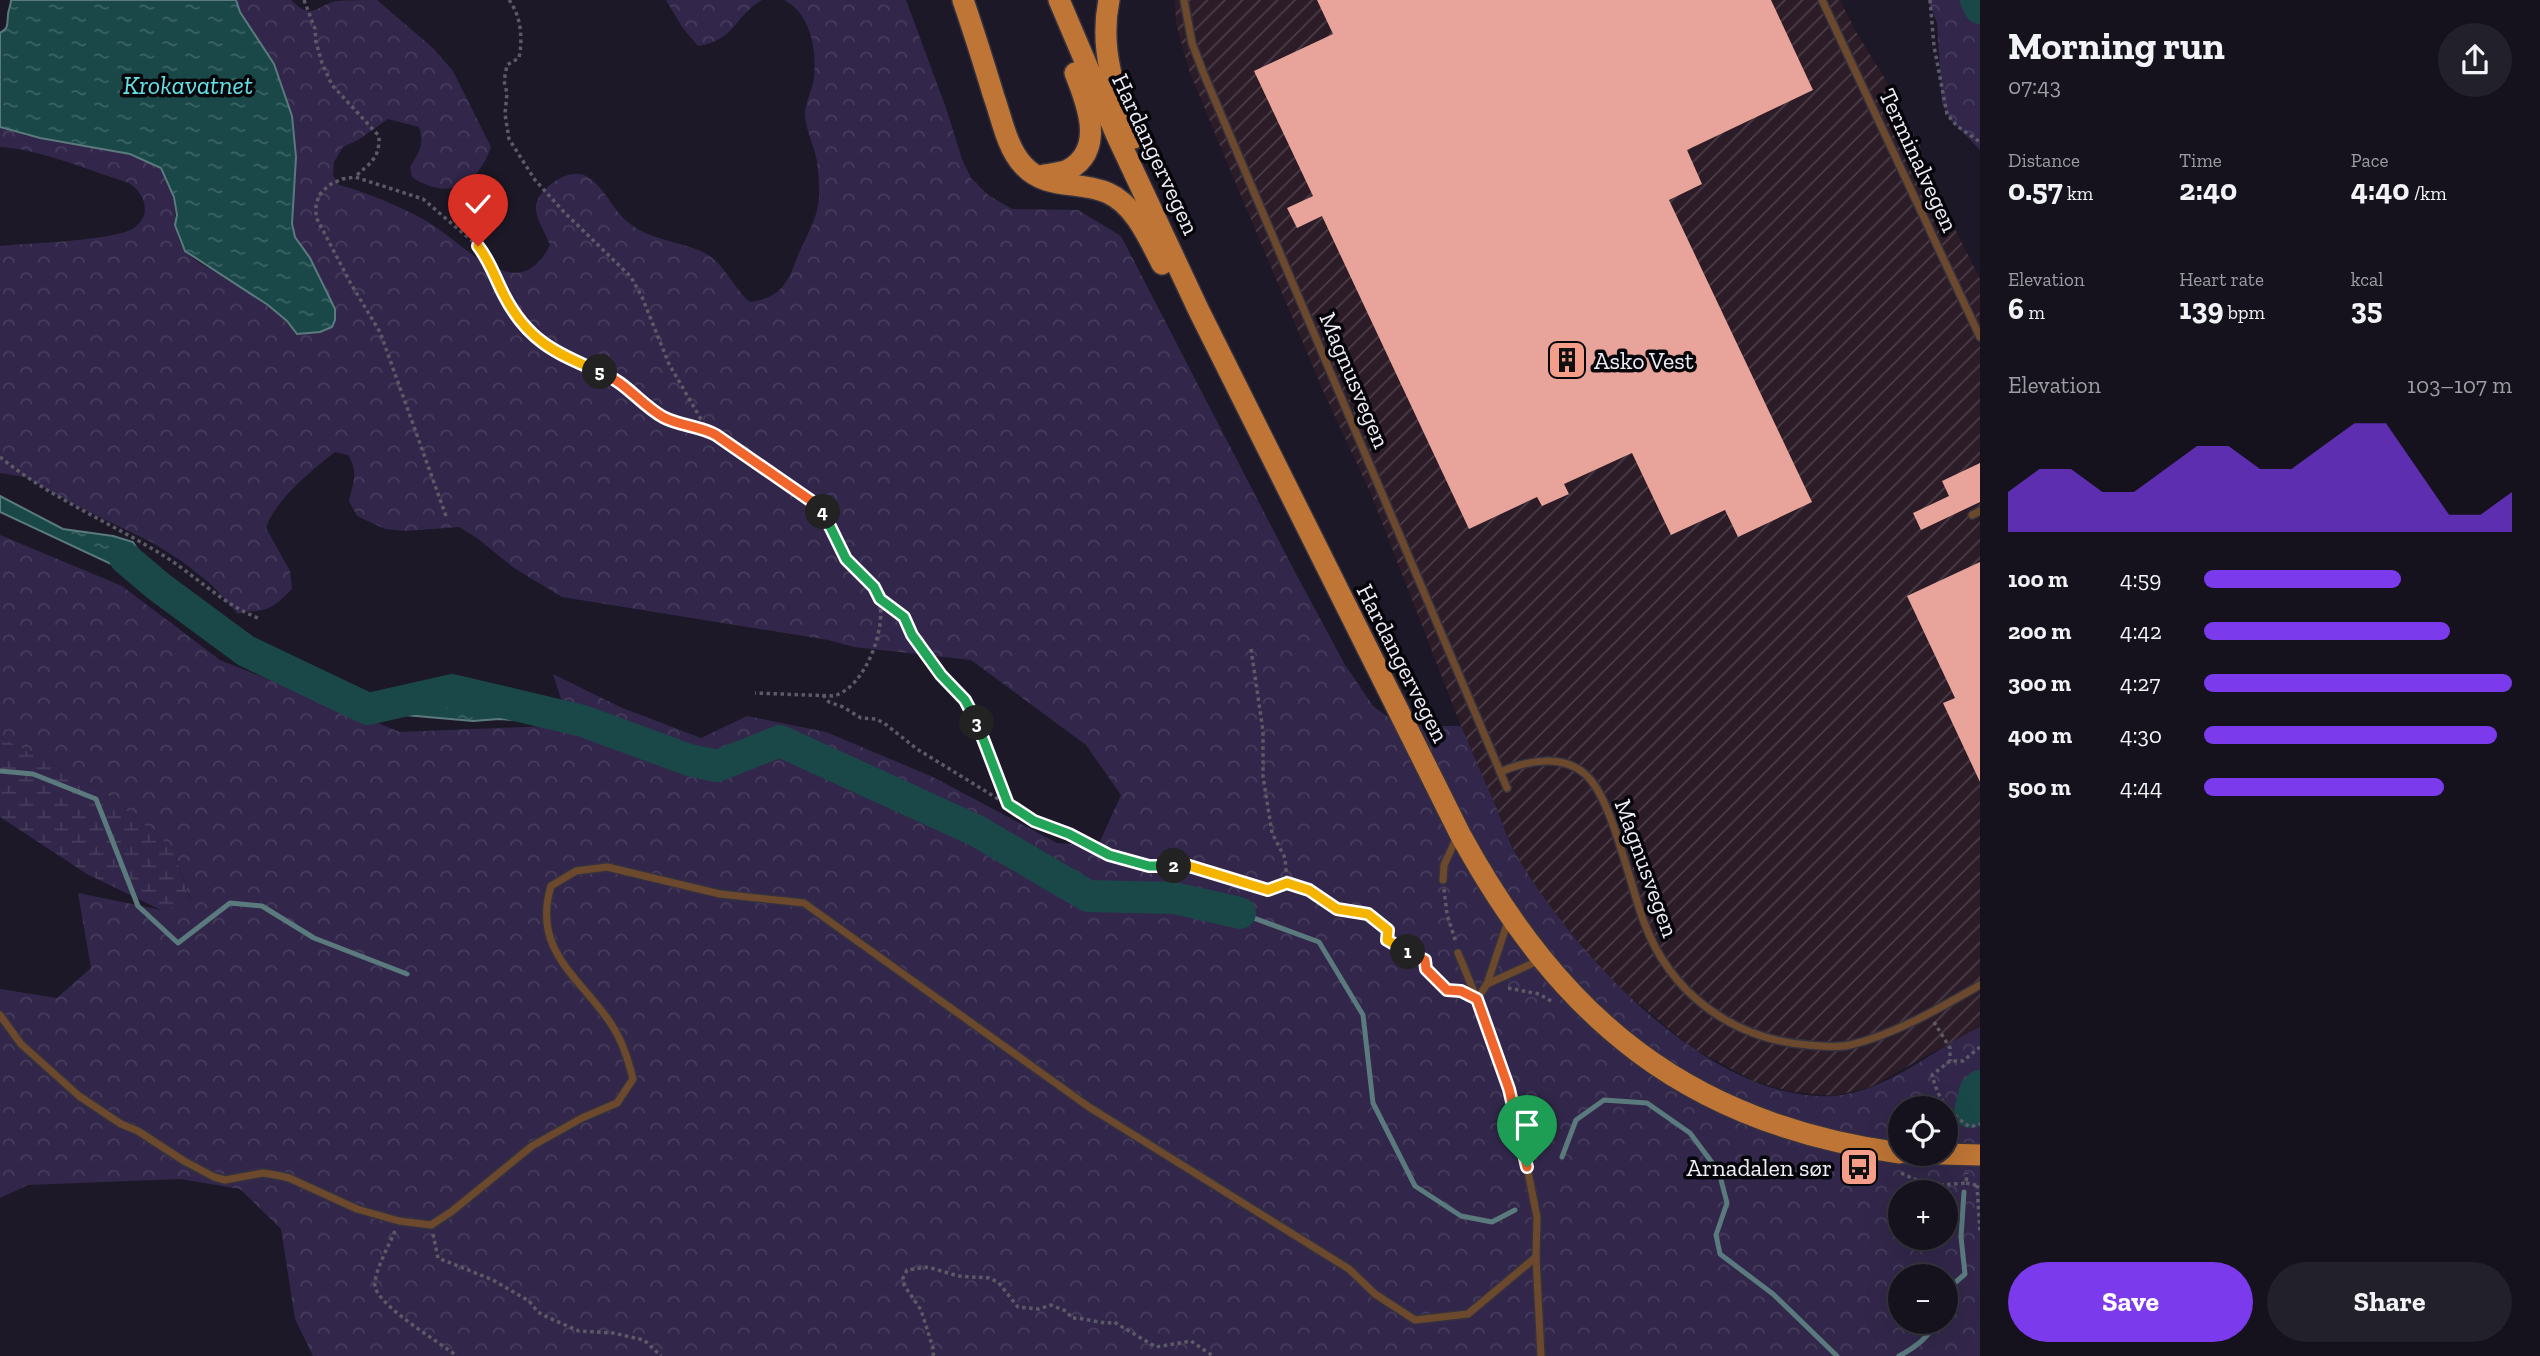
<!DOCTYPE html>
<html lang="en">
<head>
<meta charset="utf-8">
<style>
  body { margin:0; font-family:"Zilla Slab",serif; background:#22202a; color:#f1f3f6; height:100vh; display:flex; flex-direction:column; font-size:26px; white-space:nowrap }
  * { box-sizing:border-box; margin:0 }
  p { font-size:23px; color:#9d9ea4 }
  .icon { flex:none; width:38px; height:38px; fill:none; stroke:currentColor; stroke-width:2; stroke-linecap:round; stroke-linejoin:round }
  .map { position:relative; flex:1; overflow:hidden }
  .sheet { display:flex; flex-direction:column; background:#15121d; width:560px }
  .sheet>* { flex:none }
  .fabs { position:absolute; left:1888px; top:1096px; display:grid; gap:14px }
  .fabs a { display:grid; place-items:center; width:70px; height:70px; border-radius:50%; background:#15121d; box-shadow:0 7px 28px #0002,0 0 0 2px #34323b; font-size:35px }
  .pin { position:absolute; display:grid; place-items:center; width:60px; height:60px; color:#fff; margin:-72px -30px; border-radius:50% 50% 50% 0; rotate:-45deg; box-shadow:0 0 7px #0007 }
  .pin .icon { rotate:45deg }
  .km { position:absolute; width:35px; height:35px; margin:-18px; border-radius:50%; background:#222; color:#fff; font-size:19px; line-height:35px; text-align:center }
  .round { display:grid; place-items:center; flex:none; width:74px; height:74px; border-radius:37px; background:#22202a }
  .summary { display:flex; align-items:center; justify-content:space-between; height:119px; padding:0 28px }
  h1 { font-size:38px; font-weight:800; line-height:52px }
  .stats { display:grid; grid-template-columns:repeat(3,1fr); gap:10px; height:119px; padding:7px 28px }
  .stats div { display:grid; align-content:center }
  .stats b { font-size:30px; font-weight:800 }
  .stats small { font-size:19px; font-weight:400 }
  .stats p { font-size:19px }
  .chart { height:196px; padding:14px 28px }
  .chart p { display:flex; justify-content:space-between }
  .chart svg { width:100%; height:126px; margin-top:7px; fill:#7c3aed; opacity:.7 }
  .primary-button { display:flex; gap:14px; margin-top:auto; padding:14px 28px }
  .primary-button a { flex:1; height:80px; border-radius:42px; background:#7c3aed; color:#fff; font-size:28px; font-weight:800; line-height:80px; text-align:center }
  .primary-button a+a { background:#22202a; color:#f1f3f6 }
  ul { padding:0 28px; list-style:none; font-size:23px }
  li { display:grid; grid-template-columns:112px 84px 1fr; align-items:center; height:52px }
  li i { height:18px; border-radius:9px; background:#7c3aed }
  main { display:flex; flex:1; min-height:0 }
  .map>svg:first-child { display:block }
  .industrial { fill:url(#industrial-furrows) }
  .forest { fill:url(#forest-crowns); fill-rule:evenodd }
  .wetland { fill:url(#wetland-marsh) }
  .water { fill:url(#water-ripples); stroke:#5a7a7d; stroke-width:2 }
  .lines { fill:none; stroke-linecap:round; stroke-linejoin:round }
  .stream { stroke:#5a7a7d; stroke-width:5 }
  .river { stroke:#1a4849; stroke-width:32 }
  .building { fill:#e8a49a }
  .service-casing { stroke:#353240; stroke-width:10 }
  .primary-casing { stroke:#353240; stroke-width:24 }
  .path { stroke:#5d5a67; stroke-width:3.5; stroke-dasharray:3.5 3.5; stroke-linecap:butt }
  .service { stroke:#6c492d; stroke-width:7 }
  .primary { stroke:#be7535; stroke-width:21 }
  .split-1-casing { stroke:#fff; stroke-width:14 }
  .split-2-casing { stroke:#fff; stroke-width:14 }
  .split-3-casing { stroke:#fff; stroke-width:14 }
  .split-4-casing { stroke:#fff; stroke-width:14 }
  .split-5-casing { stroke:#fff; stroke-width:14 }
  .split-6-casing { stroke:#fff; stroke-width:14 }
  .split-1 { stroke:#f0652b; stroke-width:9 }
  .split-2 { stroke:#f5b400; stroke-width:9 }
  .split-3 { stroke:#22a559; stroke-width:9 }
  .split-4 { stroke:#22a559; stroke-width:9 }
  .split-5 { stroke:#f0652b; stroke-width:9 }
  .split-6 { stroke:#f5b400; stroke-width:9 }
  .labels { text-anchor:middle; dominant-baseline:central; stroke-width:7; stroke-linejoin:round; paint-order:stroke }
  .street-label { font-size:24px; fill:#efedf7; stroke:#06050a }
  .poi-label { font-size:24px; fill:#efedf7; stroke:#06050a; text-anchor:start }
  .water-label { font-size:26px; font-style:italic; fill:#62e2e4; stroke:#06050a }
</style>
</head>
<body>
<main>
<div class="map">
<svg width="1980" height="1356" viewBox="0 0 1980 1356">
  <defs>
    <pattern id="industrial-furrows" width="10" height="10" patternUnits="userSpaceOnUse" patternTransform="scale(1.75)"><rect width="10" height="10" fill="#2c1c27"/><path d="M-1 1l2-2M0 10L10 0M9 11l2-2" fill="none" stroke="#4b3d47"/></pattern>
    <pattern id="forest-crowns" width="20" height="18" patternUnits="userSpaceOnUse" patternTransform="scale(1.75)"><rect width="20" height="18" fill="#32274a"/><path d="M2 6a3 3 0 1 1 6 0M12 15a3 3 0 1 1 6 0" fill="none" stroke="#463c5c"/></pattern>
    <pattern id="wetland-marsh" width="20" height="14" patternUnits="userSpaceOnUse" patternTransform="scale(1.75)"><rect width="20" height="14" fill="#32274a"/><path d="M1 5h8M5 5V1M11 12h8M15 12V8" fill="none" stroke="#463c5c"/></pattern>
    <pattern id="water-ripples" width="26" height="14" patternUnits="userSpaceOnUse" patternTransform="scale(1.75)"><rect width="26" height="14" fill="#1a4849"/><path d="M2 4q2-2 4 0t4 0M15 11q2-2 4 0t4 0" fill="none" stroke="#3c6364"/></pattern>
  </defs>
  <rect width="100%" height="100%" fill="#1c1827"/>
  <path class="industrial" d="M 1175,0 L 1840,0 L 1856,32 L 1884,77 L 1920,146 L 1930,179 L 1980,279 L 1980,1027 L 1868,1088 L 1833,1096 L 1788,1091 L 1754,1081 L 1692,1048 L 1614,983 L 1547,905 L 1516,855 L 1461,726 L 1371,494 L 1325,395 L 1221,148 L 1189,70 L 1176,23 Z"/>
  <g class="forest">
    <path d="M 236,0 L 291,0 C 312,21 314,7 336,1 C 348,0 365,0 377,0 L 433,48 L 453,71 L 491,147 C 477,186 448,201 412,177 L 410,167 C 419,152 425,144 419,127 L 388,119 L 358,140 L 343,147 L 334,162 L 333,175 L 339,185 C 367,192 398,206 423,219 C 461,239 517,312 550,245 C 546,234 537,221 536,210 C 533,193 567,166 586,176 C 605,187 612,210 629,223 C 650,240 679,241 703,252 C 725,263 733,288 750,302 C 763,300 774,297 783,286 C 791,276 794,265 799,253 C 809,231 821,212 819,188 C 819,179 818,170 817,161 C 814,145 806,131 805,115 C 805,102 812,91 814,79 C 817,51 811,13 784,0 L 906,0 L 946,108 L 962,159 L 971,178 L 988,195 L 1012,209 L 1078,210 L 1121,236 L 1296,574 L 1344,663 L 1373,706 L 1395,722 L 1423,726 L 1461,726 C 1473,754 1485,782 1497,809 C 1503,825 1509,843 1518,858 C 1575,954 1709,1102 1832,1096 C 1886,1093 1933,1049 1980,1027 L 1980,1356 L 313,1356 L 295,1319 L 281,1229 L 240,1189 L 180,1179 L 28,1185 L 0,1198 L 0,989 L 57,998 L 91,968 L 78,893 L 161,910 L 191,901 L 173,849 L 103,791 L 0,737 L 0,535 L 122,586 L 220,660 L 400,732 L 574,725 L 582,722 L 563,705 L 553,674 L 620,707 L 701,738 L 747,716 L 826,732 L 933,777 L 1057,843 L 1098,846 L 1121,795 L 1086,745 L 971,660 L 854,647 L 828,640 L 562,597 L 514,568 L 477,538 L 459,527 L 405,531 L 385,529 L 357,516 L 349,501 C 353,483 359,472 348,455 L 335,452 C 314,468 273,502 266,528 L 290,571 L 292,589 C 281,600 272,610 256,611 C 248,612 245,611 238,614 L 212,585 L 183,562 L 153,543 L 75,505 L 25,477 L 0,473 L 0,246 C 29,243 113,241 134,228 C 140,224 145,216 145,210 C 145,198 138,189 129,183 C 94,172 36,148 0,147 L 0,127 C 32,140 70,144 104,150 C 118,152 133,153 146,160 C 190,181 164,225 186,252 C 194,261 207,267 217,273 C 245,291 276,307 297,334 L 335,309 L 310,258 L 295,237 L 292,224 C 296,166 300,120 274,65 C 263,43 243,23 236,0 ZM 1900,1108 L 1946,1108 L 1946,1153 L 1900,1153 ZM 1900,1192 L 1946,1192 L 1946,1237 L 1900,1237 ZM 1900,1276 L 1946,1276 L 1946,1321 L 1900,1321 Z"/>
    <path d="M 666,0 L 762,0 C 734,16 736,40 698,46 L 682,27 Z"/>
    <path d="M 1928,0 L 1980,0 L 1980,150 L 1950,119 L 1942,103 L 1937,23 Z"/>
  </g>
  <path class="wetland" d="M 0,737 L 103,791 L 173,849 L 191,902 L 161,910 L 87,874 L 0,817 Z"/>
  <g class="water">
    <path d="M 11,0 L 236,0 L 240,12 L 274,64 L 292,116 L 296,157 L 292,224 L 295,237 L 310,258 L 335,309 L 335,320 L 332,327 L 320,332 L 297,334 L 287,321 L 268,305 L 185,251 L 175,225 L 177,215 L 174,197 L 161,168 L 130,154 L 40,138 L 0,127 L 0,33 C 9,28 7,24 8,15 C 8,10 11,6 11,0 Z"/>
    <path d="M 0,496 L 63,529 L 113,536 L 133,542 L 158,586 L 0,512 Z"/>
    <path d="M 484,692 L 539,697 L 583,721 L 575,724 L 499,719 L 473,721 L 382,713 L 368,709 L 396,698 L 420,695 Z"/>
  </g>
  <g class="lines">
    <g class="stream">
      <path d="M 0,771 L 33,774 L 96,799 L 138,906 L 178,943 L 230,903 L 262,906 L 314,938 L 407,974"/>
      <path d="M 1240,913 L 1319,942 L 1363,1015 L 1373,1103 L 1415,1186 L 1461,1216 L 1492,1222 L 1515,1210"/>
      <path d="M 1562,1157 L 1576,1120 L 1604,1100 L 1647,1103 L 1690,1133 L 1719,1172 L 1727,1203 L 1716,1235 L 1720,1254 L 1773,1294 L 1837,1356"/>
      <path d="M 1946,1296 L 1949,1288 L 1965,1274 L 1961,1237 L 1964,1192"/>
      <path d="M 1899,1356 C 1913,1349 1931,1336 1936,1321"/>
    </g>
    <g class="river">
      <path d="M 1976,0 L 1980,8"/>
      <path d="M 125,558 L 158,586 L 246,651 L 368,709 L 452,690 L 583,721 L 689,760 L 717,766 L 780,741 L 977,831 L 1088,896 L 1174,898 L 1240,913"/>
      <path d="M 1970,1112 L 1975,1091 L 1980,1086"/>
    </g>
  </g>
  <g class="building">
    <path d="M 1317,0 L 1771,0 L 1813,90 L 1687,150 L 1702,184 L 1669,200 L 1812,502 L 1738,537 L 1725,510 L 1671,535 L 1632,453 L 1564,484 L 1569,494 L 1542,506 L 1537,497 L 1469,529 L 1322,216 L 1297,228 L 1287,208 L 1313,196 L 1254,71 L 1333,34 Z"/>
    <path d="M 1980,463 L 1980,502 L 1921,530 L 1913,513 L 1949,496 L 1942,481 Z"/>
    <path d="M 1980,562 L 1980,782 L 1943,703 L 1955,698 L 1907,596 Z"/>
  </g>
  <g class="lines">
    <defs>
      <g id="service">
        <path d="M 1184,0 L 1192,43 L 1203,72 L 1507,788"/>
        <path d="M 1822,0 L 1980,337"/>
        <path d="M 1972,515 L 1980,511"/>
        <path d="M 1500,772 C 1528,760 1566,753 1589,778 C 1613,804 1630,885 1644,922 C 1670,993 1732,1039 1808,1045 C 1821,1046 1836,1048 1850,1045 C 1896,1034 1940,1008 1980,985"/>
        <path d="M 1443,880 L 1444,865 L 1457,837"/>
        <path d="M 1458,953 L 1477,999 L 1487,984 L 1509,918"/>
        <path d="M 1487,984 L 1540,960"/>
        <path d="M 0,1015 L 21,1044 L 79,1096 L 121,1124 L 138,1131 L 184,1161 L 214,1177 L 225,1180 L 263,1173 L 276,1175 L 289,1178 L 357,1209 L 399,1221 L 431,1225 L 451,1212 L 532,1146 L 582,1118 L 617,1103 L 633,1079 C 627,1055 620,1034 604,1014 C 572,972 533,945 551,886 L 576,871 L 607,867 L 720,894 L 804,903 L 1089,1107 L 1349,1269 L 1375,1294 L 1415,1320 L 1468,1314 L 1536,1257 L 1537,1217 L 1527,1167 L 1509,1089 L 1477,999"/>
        <path d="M 1536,1257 L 1541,1356"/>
      </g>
      <g id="primary">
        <path d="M 963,0 C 974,32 984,64 994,97 C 1002,119 1007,148 1023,165 C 1046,191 1080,180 1108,193 C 1135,205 1149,239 1162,264"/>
        <path d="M 1059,0 L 1116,134 L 1199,311 L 1460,834 C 1561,1019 1687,1124 1900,1153"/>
        <path d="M 1109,0 C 1099,49 1114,93 1134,138"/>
        <path d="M 1041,176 C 1050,173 1060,174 1068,170 C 1106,150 1087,103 1075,73"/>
        <path d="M 1907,1153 L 1980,1155"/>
      </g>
    </defs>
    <use href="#service" class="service-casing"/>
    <use href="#primary" class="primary-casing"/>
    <g class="path">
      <path d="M 304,0 L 315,29 L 316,42 L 322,63 L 332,85 L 379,136 C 380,160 368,164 355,177"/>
      <path d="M 509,0 C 521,16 523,38 519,58 L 507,65 L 504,81 L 507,93 L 505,114 L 509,139 L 535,180 L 564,212 L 631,277 L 642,297 L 669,364 L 706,428"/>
      <path d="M 1930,0 L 1934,46 L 1947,114 L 1957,126 L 1980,142"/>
      <path d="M 0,457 C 49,497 107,521 161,554 C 194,574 222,604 258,618"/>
      <path d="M 446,516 L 380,332 L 351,284 L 316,217 L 316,206 L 319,195 L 329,185 L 342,179 L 355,177 L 423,199 L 478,246 L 488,259 L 510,306 L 529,333 L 574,361 L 614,377 L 666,419 L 701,428 L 716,435 L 810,500 C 833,519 830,539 846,560 C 856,572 872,580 878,596 C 889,625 865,689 833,696 L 755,693"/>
      <path d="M 880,599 L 904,617 L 912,635 L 941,675 L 965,700 L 983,733 L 1007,802"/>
      <path d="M 1251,649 L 1263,731 L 1263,776 L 1272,833 L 1285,858 L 1287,883"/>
      <path d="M 823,695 L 829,702 L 843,707 L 861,718 L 876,719 L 884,723 L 917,749 L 1034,821 L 1069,834 L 1109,855 L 1149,866 L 1186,865 L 1268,890 L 1287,883 L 1309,890 L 1337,909 L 1368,914 L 1388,930 L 1387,940 L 1425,960 L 1426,969 L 1447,990 L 1462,991"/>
      <path d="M 1444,889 L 1447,914 L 1456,943"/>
      <path d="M 1508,988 L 1539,994 L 1553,1002"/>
      <path d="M 1934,1022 L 1950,1048 L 1950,1061"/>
      <path d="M 1980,1047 L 1963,1061 L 1950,1061 L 1932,1075 C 1939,1101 1948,1112 1970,1127 L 1980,1124"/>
      <path d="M 1901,1173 L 1930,1186 L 1966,1183 L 1967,1173"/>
      <path d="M 1966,1183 L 1980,1186"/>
      <path d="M 1977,1185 L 1980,1233"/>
      <path d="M 395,1231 C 390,1243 373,1274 375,1287 C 380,1307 439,1342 457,1356"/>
      <path d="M 433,1234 L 438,1258 L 493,1280 L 529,1301 L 538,1312 L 547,1317 L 579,1331 L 613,1333 L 644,1340 L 661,1356"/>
      <path d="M 933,1356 L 934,1351 L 921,1310 L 904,1285 L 903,1278 L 907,1270 L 928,1267 L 958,1276 L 989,1278 L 998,1282 L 1018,1307 L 1039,1309 L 1051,1305 L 1066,1311 L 1072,1318 C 1086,1318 1104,1325 1114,1322 L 1156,1347 L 1191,1341 L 1213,1356"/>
    </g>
    <use href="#service" class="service"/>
    <use href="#primary" class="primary"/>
  </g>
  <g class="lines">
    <defs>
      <path id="split-1" d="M 1408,952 L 1425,960 L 1426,969 L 1447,990 L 1461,991 L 1477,999 L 1509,1089 L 1527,1167"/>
      <path id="split-2" d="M 1174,866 L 1186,865 L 1268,890 L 1287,883 L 1309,890 L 1337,909 L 1368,914 L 1388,930 L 1387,940 L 1408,952"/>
      <path id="split-3" d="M 977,723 L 1008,804 L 1034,821 L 1069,834 L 1109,855 L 1149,866 L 1174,866"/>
      <path id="split-4" d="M 823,512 L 846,559 L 874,587 L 880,599 L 904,617 L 912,635 L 941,675 L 965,700 L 977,723"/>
      <path id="split-5" d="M 600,372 C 626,382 640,404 663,417 C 680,426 700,426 716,435 L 810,500 L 823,512"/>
      <path id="split-6" d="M 478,246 C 490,261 495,278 504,295 C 527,340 555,353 600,372"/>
    </defs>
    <use href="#split-1" class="split-1-casing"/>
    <use href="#split-2" class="split-2-casing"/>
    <use href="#split-3" class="split-3-casing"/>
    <use href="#split-4" class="split-4-casing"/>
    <use href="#split-5" class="split-5-casing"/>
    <use href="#split-6" class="split-6-casing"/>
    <use href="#split-1" class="split-1"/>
    <use href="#split-2" class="split-2"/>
    <use href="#split-3" class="split-3"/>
    <use href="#split-4" class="split-4"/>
    <use href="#split-5" class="split-5"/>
    <use href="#split-6" class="split-6"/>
  </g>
  <defs>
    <symbol id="building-square" viewBox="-11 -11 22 22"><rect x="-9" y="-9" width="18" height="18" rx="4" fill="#f49e8a" stroke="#06050a"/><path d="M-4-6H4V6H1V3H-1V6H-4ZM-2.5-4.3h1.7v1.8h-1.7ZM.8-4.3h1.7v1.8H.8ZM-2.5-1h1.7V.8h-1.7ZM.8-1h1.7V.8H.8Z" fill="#111"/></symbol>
    <symbol id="bus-square" viewBox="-11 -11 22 22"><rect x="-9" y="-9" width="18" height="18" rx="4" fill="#f49e8a" stroke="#06050a"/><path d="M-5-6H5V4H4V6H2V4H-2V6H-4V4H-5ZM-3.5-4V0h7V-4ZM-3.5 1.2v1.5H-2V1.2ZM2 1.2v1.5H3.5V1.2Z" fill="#111"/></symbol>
  </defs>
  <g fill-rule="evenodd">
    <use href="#building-square" x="1545" y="338" width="44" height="44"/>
    <use href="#bus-square" x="1837" y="1145" width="44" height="44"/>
  </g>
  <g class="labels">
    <g class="street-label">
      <text transform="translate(1156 154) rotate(65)">Hardangervegen</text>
      <text transform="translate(1919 160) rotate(65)">Terminalvegen</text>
      <text transform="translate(1355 380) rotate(67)">Magnusvegen</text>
      <text transform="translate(1403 663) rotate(63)">Hardangervegen</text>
      <text transform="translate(1647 868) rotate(70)">Magnusvegen</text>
    </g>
    <g class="poi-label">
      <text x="1594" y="360">Asko Vest</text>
      <text x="1832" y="1167" text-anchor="end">Arnadalen sør</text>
    </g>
    <g class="water-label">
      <text x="188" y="85">Krokavatnet</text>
    </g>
  </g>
</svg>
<div class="fabs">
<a><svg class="icon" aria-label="locate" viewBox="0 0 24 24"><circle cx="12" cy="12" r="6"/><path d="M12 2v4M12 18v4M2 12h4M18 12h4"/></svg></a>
<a>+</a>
<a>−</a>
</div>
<div class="pin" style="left:1527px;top:1167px;background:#1e9e55"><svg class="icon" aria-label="arrive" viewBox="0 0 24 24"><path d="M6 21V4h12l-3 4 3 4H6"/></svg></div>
<div class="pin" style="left:478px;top:246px;background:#d93025"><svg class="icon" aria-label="check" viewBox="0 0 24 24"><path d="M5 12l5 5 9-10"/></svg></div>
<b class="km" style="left:1408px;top:952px">1</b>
<b class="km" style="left:1174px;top:866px">2</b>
<b class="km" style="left:977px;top:723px">3</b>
<b class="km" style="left:823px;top:512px">4</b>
<b class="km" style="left:600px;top:372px">5</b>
</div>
<section class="sheet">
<div class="summary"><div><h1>Morning run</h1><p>07:43</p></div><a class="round"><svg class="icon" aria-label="share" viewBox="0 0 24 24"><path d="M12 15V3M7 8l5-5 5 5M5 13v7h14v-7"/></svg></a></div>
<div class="stats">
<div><p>Distance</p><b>0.57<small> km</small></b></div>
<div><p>Time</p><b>2:40</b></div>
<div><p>Pace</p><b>4:40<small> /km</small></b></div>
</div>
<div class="stats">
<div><p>Elevation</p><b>6<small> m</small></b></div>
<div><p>Heart rate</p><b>139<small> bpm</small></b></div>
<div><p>kcal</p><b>35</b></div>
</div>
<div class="chart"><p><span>Elevation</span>103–107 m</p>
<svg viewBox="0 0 160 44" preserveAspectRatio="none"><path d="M0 44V30L10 22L20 22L30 30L40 30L50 22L60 14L70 14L80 22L90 22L100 14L110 6L120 6L130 22L140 38L150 38L160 30V44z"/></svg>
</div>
<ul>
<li><b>100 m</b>4:59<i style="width:64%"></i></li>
<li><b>200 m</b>4:42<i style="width:80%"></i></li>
<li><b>300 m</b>4:27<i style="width:100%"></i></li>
<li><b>400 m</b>4:30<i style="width:95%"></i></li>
<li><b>500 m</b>4:44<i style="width:78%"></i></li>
</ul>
<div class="primary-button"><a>Save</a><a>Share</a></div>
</section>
</main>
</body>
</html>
